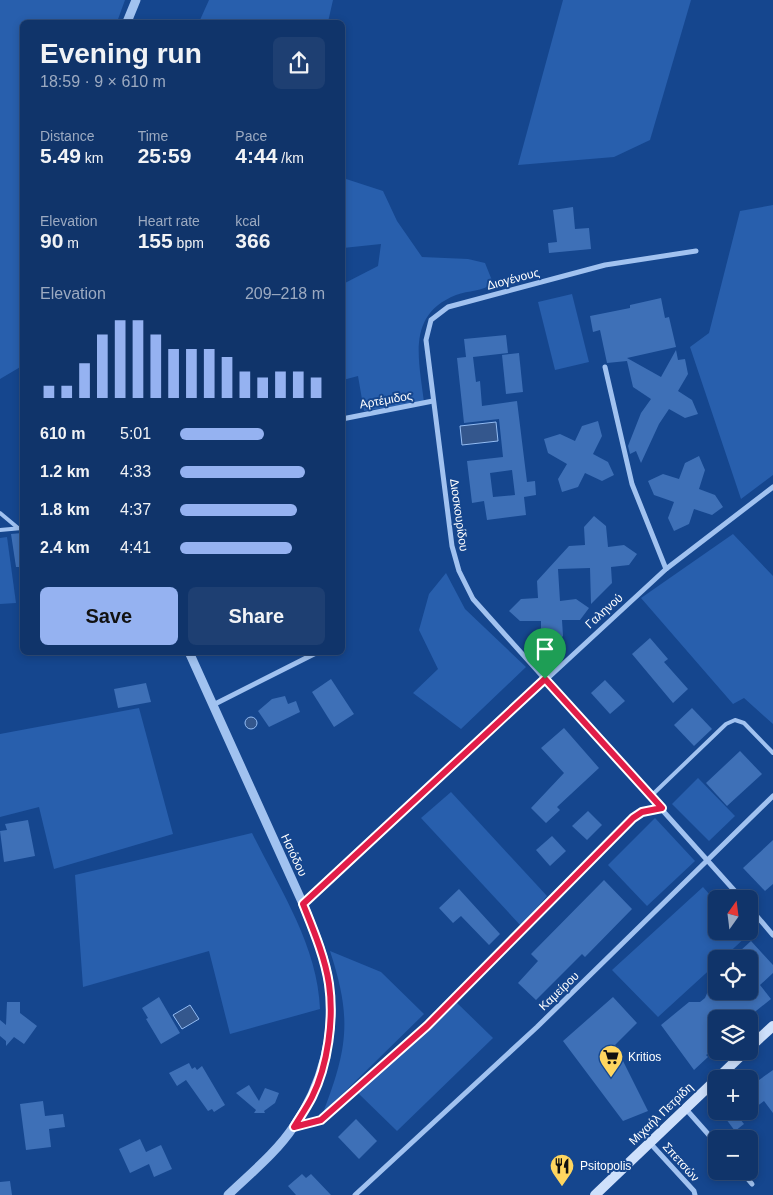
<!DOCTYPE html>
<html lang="en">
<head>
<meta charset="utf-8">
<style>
  body { margin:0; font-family:Arial,sans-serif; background:#1e3f72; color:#f1f3f6; height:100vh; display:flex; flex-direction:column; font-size:19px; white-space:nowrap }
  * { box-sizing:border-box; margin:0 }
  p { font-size:16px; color:#9caac1 }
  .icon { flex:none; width:28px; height:28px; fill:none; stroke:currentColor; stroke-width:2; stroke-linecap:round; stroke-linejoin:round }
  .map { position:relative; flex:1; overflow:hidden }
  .details { position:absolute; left:20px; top:20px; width:325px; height:635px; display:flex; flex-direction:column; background:#10346a; border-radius:8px; box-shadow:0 2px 8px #0003,0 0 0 1px #304f7e }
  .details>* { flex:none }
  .needle { width:32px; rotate:14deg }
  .fabs { position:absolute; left:708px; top:890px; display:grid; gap:10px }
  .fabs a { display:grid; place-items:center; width:50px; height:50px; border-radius:8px; background:#10346a; box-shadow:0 2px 8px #0003,0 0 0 1px #304f7e; font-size:25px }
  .pin { position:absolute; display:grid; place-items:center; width:42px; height:42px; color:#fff; margin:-51px -21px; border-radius:50% 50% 50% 0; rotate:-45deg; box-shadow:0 0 5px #0007 }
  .pin .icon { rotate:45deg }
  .round { display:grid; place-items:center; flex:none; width:52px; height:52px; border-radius:8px; background:#1e3f72 }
  .overview { display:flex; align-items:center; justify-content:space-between; height:85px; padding:0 20px }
  h1 { font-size:28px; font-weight:800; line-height:38px }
  .figures { display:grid; grid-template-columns:repeat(3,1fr); gap:8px; height:85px; padding:5px 20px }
  .figures div { display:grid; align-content:center }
  .figures b { font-size:21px; font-weight:800 }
  .figures small { font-size:14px; font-weight:400 }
  .figures p { font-size:14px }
  .chart { height:140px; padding:10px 20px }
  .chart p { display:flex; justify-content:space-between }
  .chart svg { width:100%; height:90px; margin-top:5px; stroke:#95b2f1; stroke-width:6 }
  .cta { display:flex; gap:10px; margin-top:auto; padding:10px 20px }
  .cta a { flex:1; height:58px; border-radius:8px; background:#95b2f1; color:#111; font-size:20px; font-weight:800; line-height:58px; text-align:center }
  .cta a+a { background:#1e3f72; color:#f1f3f6 }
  ul { padding:0 20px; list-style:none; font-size:16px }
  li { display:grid; grid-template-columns:80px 60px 1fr; align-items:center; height:38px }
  li i { height:12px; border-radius:6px; background:#95b2f1 }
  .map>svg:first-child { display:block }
  .green { fill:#285fad }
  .water { fill:#34578d; stroke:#93bcf3 }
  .building { fill:#3e70b7; fill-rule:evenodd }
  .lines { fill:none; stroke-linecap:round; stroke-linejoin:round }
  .service { stroke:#a1c2f0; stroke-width:4 }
  .minor { stroke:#a1c2f0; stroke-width:5 }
  .tertiary { stroke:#a1c2f0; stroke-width:9 }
  .secondary { stroke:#cee0fb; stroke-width:10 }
  .route-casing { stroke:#fff; stroke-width:10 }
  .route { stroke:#e11d48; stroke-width:6 }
  .labels { text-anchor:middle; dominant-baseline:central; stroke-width:4; stroke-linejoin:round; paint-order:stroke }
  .street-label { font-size:12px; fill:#fff; stroke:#15468e }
  .poi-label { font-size:12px; fill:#fff; stroke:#15468e; text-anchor:start }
</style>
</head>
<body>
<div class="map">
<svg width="773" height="1195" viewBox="0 0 773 1195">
  <rect width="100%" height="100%" fill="#15468e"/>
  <g class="green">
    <path d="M 0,0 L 125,0 L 117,22 L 22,22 L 22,366 L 0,379 Z"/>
    <path d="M 209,0 L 333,0 L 328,22 L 185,22 L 200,20 Z"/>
    <path d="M 563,0 L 691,0 L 650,140 L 614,157 L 518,165 Z"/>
    <path d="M 343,178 L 383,191 L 397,221 L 422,257 L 468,259 L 485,263 L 493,283 C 482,292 469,290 456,295 C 406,315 419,359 424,402 L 364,411 L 358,376 L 343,380 L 343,284 L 378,266 L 381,244 L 343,248 Z"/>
    <path d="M 773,205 L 773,475 L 741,499 L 690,347 L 709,333 L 740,211 Z"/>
    <path d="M 572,294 L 589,362 L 555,370 L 538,302 Z"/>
    <path d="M 733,534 L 773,576 L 773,724 L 744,698 L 733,704 L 641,598 Z"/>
    <path d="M 7,537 L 16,603 L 0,604 L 0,538 Z"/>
    <path d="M 446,573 L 465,609 L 526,667 L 461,729 L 413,693 L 438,669 L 419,630 L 429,594 Z"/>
    <path d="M 139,708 L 173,834 L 54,869 L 39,807 L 0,817 L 0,734 Z"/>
    <path d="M 698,778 L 735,816 L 709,841 L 672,804 Z"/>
    <path d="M 451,792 L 547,896 L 521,926 L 421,818 Z"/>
    <path d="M 655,818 L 695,861 L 647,906 L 608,865 Z"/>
    <path d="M 252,833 C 279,888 318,946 320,1009 L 230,1034 L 209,951 L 83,987 L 75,875 Z"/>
    <path d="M 703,887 L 716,902 L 716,931 L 744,931 L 748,935 L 722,959 L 716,959 L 716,964 L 658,1017 L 612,970 Z"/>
    <path d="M 330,951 L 381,972 L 424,1014 L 323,1113 C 348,1048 352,1018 330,951 Z"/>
    <path d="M 455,1001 L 493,1038 L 397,1131 L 358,1093 Z"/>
  </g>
  <g class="water">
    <path d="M 496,422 L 498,441 L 462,445 L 460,426 Z"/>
    <circle cx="251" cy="723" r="6"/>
    <path d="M 190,1005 L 199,1019 L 182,1029 L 173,1015 Z"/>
  </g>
  <g class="building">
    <path d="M 573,207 L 575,229 L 589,228 L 591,249 L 549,253 L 548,243 L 557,242 L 553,210 Z"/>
    <path d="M 661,298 L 665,318 L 669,317 L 676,347 L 627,358 L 661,377 L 676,350 L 678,360 L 685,359 L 688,374 L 678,391 L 692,400 L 698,414 L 685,418 L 669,409 L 659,424 L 641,463 L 636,451 L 630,454 L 628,446 L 641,413 L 651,399 L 633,387 L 627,361 L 607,363 L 600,330 L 593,332 L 590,316 L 630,308 L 630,305 Z"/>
    <path d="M 506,335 L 508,353 L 473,357 L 476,382 L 480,381 L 482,406 L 517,401 L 527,482 L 535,481 L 536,495 L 524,497 L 526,515 L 487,520 L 484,501 L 472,503 L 467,461 L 503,457 L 499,419 L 464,423 L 457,358 L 466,357 L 464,339 ZM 512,470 L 515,495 L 493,497 L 490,473 Z"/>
    <path d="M 519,353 L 523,392 L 506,394 L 502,355 Z"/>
    <path d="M 598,421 L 602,436 L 593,454 L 608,462 L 614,475 L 602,481 L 585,473 L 578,487 L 562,492 L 558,479 L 567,464 L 548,453 L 544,439 L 560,434 L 575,441 L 582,426 Z"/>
    <path d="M 699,456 L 705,470 L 699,489 L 715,495 L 723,507 L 712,515 L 694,509 L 689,524 L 674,531 L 668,518 L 674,502 L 654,495 L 648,481 L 663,474 L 679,479 L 685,463 Z"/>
    <path d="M 594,516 L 606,526 L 608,547 L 624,545 L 637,554 L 629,565 L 611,567 L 612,583 L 591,604 L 590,568 L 558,569 L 560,601 L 576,599 L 589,608 L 580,620 L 562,620 L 563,636 L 551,648 L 541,639 L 541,621 L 520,621 L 509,611 L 521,599 L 538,598 L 537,581 L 569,546 L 585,545 L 584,527 Z"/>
    <path d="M 22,533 L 22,567 L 16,567 L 11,534 Z"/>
    <path d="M 650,638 L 668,659 L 664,662 L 688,689 L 673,703 L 632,654 Z"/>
    <path d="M 331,679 L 354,714 L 334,727 L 312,692 Z"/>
    <path d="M 605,680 L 625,701 L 610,714 L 591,693 Z"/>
    <path d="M 146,683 L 151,702 L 118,708 L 114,689 Z"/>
    <path d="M 285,696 L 288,704 L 296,701 L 300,712 L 269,727 L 258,711 L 272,699 Z"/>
    <path d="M 692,708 L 712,729 L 694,746 L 674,725 Z"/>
    <path d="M 564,728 L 599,768 L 557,807 L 560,810 L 546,823 L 531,808 L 564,773 L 541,748 Z"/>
    <path d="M 740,751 L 762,774 L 727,806 L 706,783 Z"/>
    <path d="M 588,811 L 602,825 L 587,840 L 572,826 Z"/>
    <path d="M 28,820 L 35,856 L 4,862 L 0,831 L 7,830 L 5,824 Z"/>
    <path d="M 552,836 L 566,851 L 550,866 L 536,850 Z"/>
    <path d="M 773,840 L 773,884 L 765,891 L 743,868 Z"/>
    <path d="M 604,880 L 632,909 L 585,957 L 582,954 L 536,1000 L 518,983 L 538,961 L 531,954 Z"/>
    <path d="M 459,889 L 500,934 L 489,945 L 461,916 L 453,923 L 439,908 Z"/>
    <path d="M 751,941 L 773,965 L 773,973 L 760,985 L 771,999 L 746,1019 L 716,1019 L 716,1048 L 706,1055 L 708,1057 L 694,1070 L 661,1025 L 689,1002 L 700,1002 L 705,998 L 708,991 L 749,991 L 749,959 L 740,951 Z"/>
    <path d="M 159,997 L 180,1033 L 161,1044 L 146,1019 L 148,1018 L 142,1008 Z"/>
    <path d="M 613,997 L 637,1023 L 615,1045 L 648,1111 L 623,1121 L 563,1041 Z"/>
    <path d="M 7,1002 L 20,1002 L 20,1013 L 37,1026 L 24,1044 L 14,1037 L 6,1046 L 6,1041 L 0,1036 L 0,1020 L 6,1025 Z"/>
    <path d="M 189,1063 L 192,1069 L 195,1067 L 197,1070 L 202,1066 L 225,1105 L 214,1112 L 212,1109 L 208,1111 L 186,1080 L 177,1086 L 169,1073 Z"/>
    <path d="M 773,1070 L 773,1113 L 764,1101 L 740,1119 L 744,1124 L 735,1131 L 720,1111 L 749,1111 L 749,1087 Z"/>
    <path d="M 249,1085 L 259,1101 L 265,1088 L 279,1093 L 275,1103 L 264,1111 L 265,1113 L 254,1113 L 256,1110 L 236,1093 Z"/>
    <path d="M 43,1101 L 45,1116 L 63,1114 L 65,1127 L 49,1129 L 51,1147 L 26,1150 L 20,1104 Z"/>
    <path d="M 356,1119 L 377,1141 L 359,1159 L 338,1137 Z"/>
    <path d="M 140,1139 L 146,1152 L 161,1145 L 172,1169 L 154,1177 L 149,1164 L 130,1173 L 119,1149 Z"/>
    <path d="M 302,1174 L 306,1178 L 311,1174 L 331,1195 L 296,1195 L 288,1186 Z"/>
    <path d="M 10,1181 L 12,1195 L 0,1195 L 0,1182 Z"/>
  </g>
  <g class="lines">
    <g class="service">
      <path d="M 0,513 L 18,528"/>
      <path d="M 0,530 L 22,528"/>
      <path d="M 651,796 L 726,724 L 735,720 L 744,723 L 773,753"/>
    </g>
    <g class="minor">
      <path d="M 696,251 L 605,265 L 448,307 L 431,320 L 426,340 L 452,546 L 459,571 L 473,599 L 742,899"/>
      <path d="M 605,367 L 632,484 L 666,569"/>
      <path d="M 342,419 L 433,401"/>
      <path d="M 213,705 L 318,652"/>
      <path d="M 303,904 L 666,569 L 773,487"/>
      <path d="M 749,907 L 773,935"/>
      <path d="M 685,1108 L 716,1143"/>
      <path d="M 294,1127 L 321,1119 L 427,1025 L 633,818 L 642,812 L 662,808"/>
      <path d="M 650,1143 L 694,1191 L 695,1195"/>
      <path d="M 741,1171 L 752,1184"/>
      <path d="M 355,1195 L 537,1027 L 773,796"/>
    </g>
    <g class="tertiary">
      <path d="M 127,22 L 136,0"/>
      <path d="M 189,652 L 303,904 C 313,929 325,956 329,984 C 336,1033 322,1086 294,1126 C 277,1152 251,1173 228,1195"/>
    </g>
    <g class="secondary">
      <path d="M 749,1048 L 773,1026"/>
      <path d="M 595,1195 L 746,1051"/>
    </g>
  </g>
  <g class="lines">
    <defs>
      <path id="route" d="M 545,679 L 662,808 L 642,812 L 633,818 L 427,1026 L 321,1120 L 294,1127 C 300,1117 307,1107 312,1097 C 328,1065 334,1019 329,984 C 325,957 313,929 303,904 Z"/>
    </defs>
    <use href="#route" class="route-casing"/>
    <use href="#route" class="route"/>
  </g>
  <defs>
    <symbol id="supermarket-pin" viewBox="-11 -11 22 30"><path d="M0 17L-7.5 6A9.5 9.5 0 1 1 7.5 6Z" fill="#ffd65f" stroke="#15468e"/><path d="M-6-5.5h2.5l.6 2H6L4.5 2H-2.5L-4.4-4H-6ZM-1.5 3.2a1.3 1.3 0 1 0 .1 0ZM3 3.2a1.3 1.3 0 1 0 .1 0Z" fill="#111"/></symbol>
    <symbol id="restaurant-pin" viewBox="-11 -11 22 30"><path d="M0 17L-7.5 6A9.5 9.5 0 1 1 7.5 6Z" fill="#ffd65f" stroke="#15468e"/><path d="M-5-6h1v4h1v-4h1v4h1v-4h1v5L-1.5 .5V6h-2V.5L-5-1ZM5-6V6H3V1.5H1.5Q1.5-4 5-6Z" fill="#111"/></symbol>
  </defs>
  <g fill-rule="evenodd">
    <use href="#supermarket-pin" x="597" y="1043" width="28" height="38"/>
    <use href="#restaurant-pin" x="548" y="1152" width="28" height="38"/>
  </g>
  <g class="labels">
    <g class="street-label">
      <text transform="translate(513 279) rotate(-15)">Διογένους</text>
      <text transform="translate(386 400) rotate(-10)">Αρτέμιδος</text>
      <text transform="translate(459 515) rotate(82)">Διοσκουρίδου</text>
      <text transform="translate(604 611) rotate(-42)">Γαληνού</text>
      <text transform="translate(294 855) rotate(65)">Ησιόδου</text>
      <text transform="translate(559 991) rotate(-44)">Καμείρου</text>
      <text transform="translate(661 1114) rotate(-44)">Μιχαήλ Πετρίδη</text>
      <text transform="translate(681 1162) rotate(48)">Σπετσών</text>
    </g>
    <g class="poi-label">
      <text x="628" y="1057">Kritios</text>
      <text x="580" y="1166">Psitopolis</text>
    </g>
  </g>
</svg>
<div class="fabs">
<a><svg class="needle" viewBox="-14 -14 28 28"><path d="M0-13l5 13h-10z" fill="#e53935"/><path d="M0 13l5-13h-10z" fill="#9caac1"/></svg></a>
<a><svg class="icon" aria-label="locate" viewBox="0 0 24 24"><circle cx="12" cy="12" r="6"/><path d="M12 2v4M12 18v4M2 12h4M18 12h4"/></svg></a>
<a><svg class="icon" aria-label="layers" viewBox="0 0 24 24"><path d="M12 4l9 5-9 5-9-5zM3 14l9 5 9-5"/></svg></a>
<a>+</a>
<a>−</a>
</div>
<div class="pin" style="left:545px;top:679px;background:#1e9e55"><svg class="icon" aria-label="arrive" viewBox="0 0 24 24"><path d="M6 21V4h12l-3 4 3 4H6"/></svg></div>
<section class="details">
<div class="overview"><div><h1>Evening run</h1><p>18:59 · 9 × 610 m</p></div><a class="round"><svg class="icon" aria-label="share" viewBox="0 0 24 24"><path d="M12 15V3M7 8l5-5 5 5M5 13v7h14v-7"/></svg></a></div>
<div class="figures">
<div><p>Distance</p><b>5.49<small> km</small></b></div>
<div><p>Time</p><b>25:59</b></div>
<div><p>Pace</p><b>4:44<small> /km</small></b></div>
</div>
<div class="figures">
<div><p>Elevation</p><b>90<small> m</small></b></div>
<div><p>Heart rate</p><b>155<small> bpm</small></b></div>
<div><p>kcal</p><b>366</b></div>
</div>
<div class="chart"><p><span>Elevation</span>209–218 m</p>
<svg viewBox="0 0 160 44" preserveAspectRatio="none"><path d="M5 44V38M15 44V38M25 44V27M35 44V13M45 44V6M55 44V6M65 44V13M75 44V20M85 44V20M95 44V20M105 44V24M115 44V31M125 44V34M135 44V31M145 44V31M155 44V34"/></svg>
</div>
<ul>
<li><b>610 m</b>5:01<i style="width:58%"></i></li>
<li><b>1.2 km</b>4:33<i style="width:86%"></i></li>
<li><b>1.8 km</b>4:37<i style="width:81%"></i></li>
<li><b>2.4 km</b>4:41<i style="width:77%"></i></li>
</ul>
<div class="cta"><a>Save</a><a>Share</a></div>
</section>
</div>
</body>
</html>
